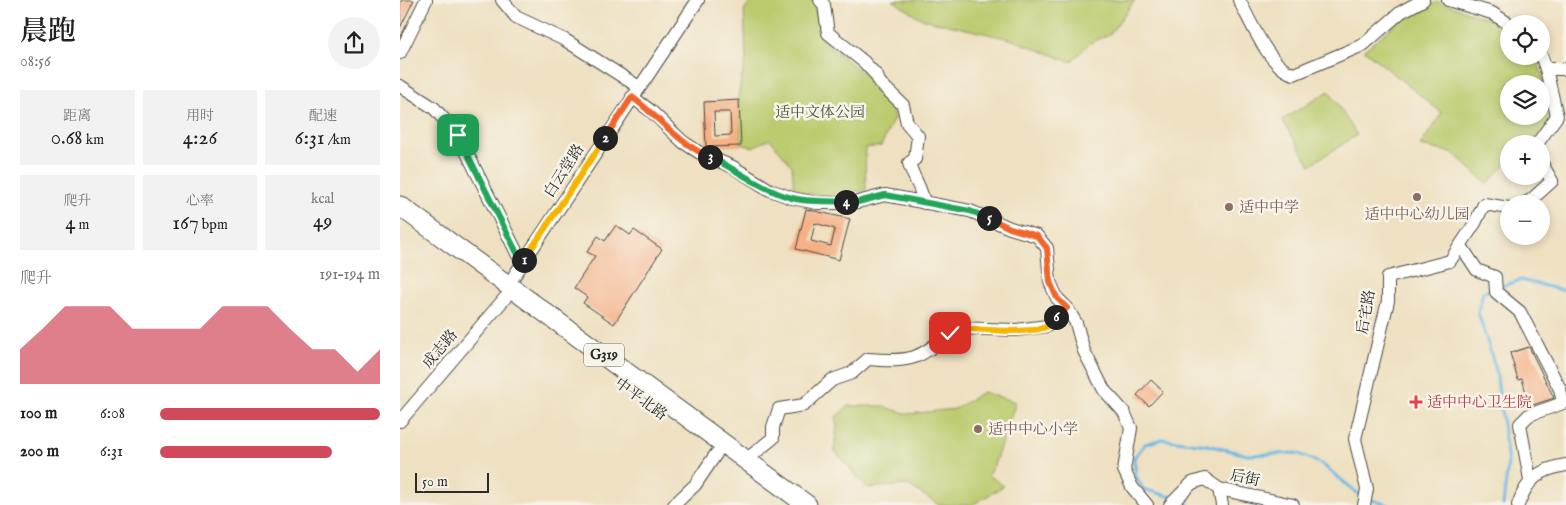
<!DOCTYPE html>
<html lang="zh">
<head>
<meta charset="utf-8">
<style>
  body { margin:0; font-family:"IM FELL English","Noto Serif SC",serif; background:#f2f2f2; color:#222; height:100vh; display:flex; flex-direction:column; font-size:19px; white-space:nowrap }
  * { box-sizing:border-box; margin:0 }
  p { font-size:16px; color:#767676 }
  .icon { flex:none; width:28px; height:28px; fill:none; stroke:currentColor; stroke-width:2; stroke-linecap:round; stroke-linejoin:round }
  .map { position:relative; flex:1; overflow:hidden }
  .side { display:flex; flex-direction:column; background:#fff; width:400px }
  .side>* { flex:none }
  .buttons { position:absolute; left:1100px; top:15px; display:grid; gap:10px }
  .buttons a { display:grid; place-items:center; width:50px; height:50px; border-radius:50%; background:#fff; box-shadow:0 2px 8px #0003; font-size:25px }
  .scale { position:absolute; left:15px; bottom:12px; width:74px; box-sizing:border-box; padding-left:5px; border:2px solid #2b2b2b; border-top:0; font-size:14px; line-height:18px; white-space:nowrap; color:#2b2b2b; -webkit-text-stroke:4px #f7f3e8; paint-order:stroke }
  .pin { position:absolute; display:grid; place-items:center; width:42px; height:42px; color:#fff; margin:-21px; border-radius:10px; box-shadow:0 2px 8px #0006 }
  .km { position:absolute; width:25px; height:25px; margin:-12px; border-radius:50%; background:#222; color:#fff; font-size:14px; line-height:25px; text-align:center }
  .round { display:grid; place-items:center; flex:none; width:52px; height:52px; border-radius:26px; background:#f2f2f2 }
  .overview { display:flex; align-items:center; justify-content:space-between; height:85px; padding:0 20px }
  h1 { font-size:28px; font-weight:600; line-height:38px }
  .stats { display:grid; grid-template-columns:repeat(3,1fr); gap:8px; height:85px; padding:5px 20px }
  .stats div { display:grid; align-content:center; border-radius:0px; background:#f2f2f2; text-align:center }
  .stats b { font-size:21px; font-weight:600 }
  .stats small { font-size:14px; font-weight:400 }
  .stats p { font-size:14px }
  .chart { height:140px; padding:10px 20px }
  .chart p { display:flex; justify-content:space-between }
  .chart svg { width:100%; height:90px; margin-top:5px; fill:#d1495b; opacity:.7 }
  ul { padding:0 20px; list-style:none; font-size:16px }
  li { display:grid; grid-template-columns:80px 60px 1fr; align-items:center; height:38px }
  li i { height:12px; border-radius:6px; background:#d1495b }
  main { display:flex; flex:1; min-height:0 }
  .map>svg:first-child { display:block }
  .green { fill:#bbcb6e; stroke:#737b4c; fill-rule:evenodd }
  .lines { fill:none; stroke-linecap:round; stroke-linejoin:round }
  .stream { stroke:#6bb9e5; stroke-width:3 }
  .building { fill:#f5b086; fill-rule:evenodd }
  .minor-casing { stroke:#484641; stroke-width:14 }
  .highway-casing { stroke:#484641; stroke-width:21 }
  .minor { stroke:#fff; stroke-width:12 }
  .highway { stroke:#fff; stroke-width:19 }
  .split-1-casing { stroke:#fff; stroke-width:10 }
  .split-2-casing { stroke:#fff; stroke-width:10 }
  .split-3-casing { stroke:#fff; stroke-width:10 }
  .split-4-casing { stroke:#fff; stroke-width:10 }
  .split-5-casing { stroke:#fff; stroke-width:10 }
  .split-6-casing { stroke:#fff; stroke-width:10 }
  .split-7-casing { stroke:#fff; stroke-width:10 }
  .split-1 { stroke:#22a559; stroke-width:6 }
  .split-2 { stroke:#f5b400; stroke-width:6 }
  .split-3 { stroke:#f0652b; stroke-width:6 }
  .split-4 { stroke:#22a559; stroke-width:6 }
  .split-5 { stroke:#22a559; stroke-width:6 }
  .split-6 { stroke:#f0652b; stroke-width:6 }
  .split-7 { stroke:#f5b400; stroke-width:6 }
  .education-dot { fill:#8d6e63; stroke:#f7f3e8; stroke-width:2 }
  .health-dot { fill:#e0444e; stroke:#f7f3e8; stroke-width:2 }
  .labels { text-anchor:middle; dominant-baseline:central; stroke-width:5; stroke-linejoin:round; paint-order:stroke }
  .shield { fill:#f7f3e8; stroke:#686764; stroke-width:1 }
  .shield-label { font-size:14px; font-weight:bold; fill:#2b2b2b }
  .park-label { font-size:15px; fill:#4f533c; stroke:#f7f3e8 }
  .street-label { font-size:15px; fill:#2b2b2b; stroke:#f7f3e8 }
  .education-label { font-size:15px; fill:#785e54; stroke:#f7f3e8; text-anchor:start }
  .health-label { font-size:15px; fill:#be3a42; stroke:#f7f3e8; text-anchor:start }
</style>
</head>
<body>
<main>
<section class="side">
<div class="overview"><div><h1>晨跑</h1><p>08:56</p></div><a class="round"><svg class="icon" aria-label="share" viewBox="0 0 24 24"><path d="M12 15V3M7 8l5-5 5 5M5 13v7h14v-7"/></svg></a></div>
<div class="stats">
<div><p>距离</p><b>0.68<small> km</small></b></div>
<div><p>用时</p><b>4:26</b></div>
<div><p>配速</p><b>6:31<small> /km</small></b></div>
</div>
<div class="stats">
<div><p>爬升</p><b>4<small> m</small></b></div>
<div><p>心率</p><b>167<small> bpm</small></b></div>
<div><p>kcal</p><b>49</b></div>
</div>
<div class="chart"><p><span>爬升</span>191–194 m</p>
<svg viewBox="0 0 160 44" preserveAspectRatio="none"><path d="M0 44V27L10 17L20 6L30 6L40 6L50 17L60 17L70 17L80 17L90 6L100 6L110 6L120 17L130 27L140 27L150 38L160 27V44z"/></svg>
</div>
<ul>
<li><b>100 m</b>6:08<i style="width:100%"></i></li>
<li><b>200 m</b>6:31<i style="width:78%"></i></li>
</ul>
</section>
<div class="map">
<svg width="1166" height="505" viewBox="0 0 1166 505">
  <rect width="100%" height="100%" fill="#f7f3e8"/>
  <filter id="ink" filterUnits="userSpaceOnUse"><feTurbulence type="fractalNoise" baseFrequency=".02" numOctaves="2"/><feDisplacementMap in="SourceGraphic" scale="10" xChannelSelector="R" yChannelSelector="G"/><feConvolveMatrix kernelMatrix="1 2 1 2 8 2 1 2 1" color-interpolation-filters="sRGB"/></filter>
  <filter id="wash" filterUnits="userSpaceOnUse"><feTurbulence type="fractalNoise" baseFrequency=".0096" numOctaves="4" result="noise"/><feDisplacementMap in="SourceGraphic" scale="20" xChannelSelector="R" yChannelSelector="G"/><feGaussianBlur stdDeviation="1.12" result="paint"/><feColorMatrix in="noise" values="0 0 0 0 0 0 0 0 0 0 0 0 0 0 0 0 0 1.4 0 .05"/><feComposite in="paint" operator="in"/></filter>
  <g filter="url(#wash)">
    <rect width="100%" height="100%" fill="#eee0c0"/>
    <g class="green">
      <path d="M 353,0 L 413,0 L 422,39 L 455,67 L 479,82 L 492,107 L 494,118 L 481,146 L 465,148 L 466,190 C 441,196 419,197 394,191 L 392,166 L 370,139 L 352,147 L 341,144 L 338,96 L 346,58 L 344,10 Z"/>
      <path d="M 492,0 L 735,0 L 710,34 L 690,43 L 671,62 L 610,39 L 522,19 Z"/>
      <path d="M 1040,2 L 1100,23 L 1109,30 L 1109,56 L 1134,56 L 1139,65 L 1153,117 L 1146,128 L 1128,144 L 1109,144 L 1109,162 L 1087,184 L 1053,153 L 1020,146 L 1042,113 L 964,50 L 1014,9 ZM 1109,84 L 1141,84 L 1141,116 L 1109,116 Z"/>
      <path d="M 929,91 L 957,135 L 910,165 L 882,120 Z"/>
      <path d="M 583,392 L 616,402 L 594,465 L 588,475 L 604,486 L 572,505 L 539,505 L 508,485 L 467,488 L 434,450 L 437,425 L 435,418 L 448,406 L 482,406 L 508,414 L 555,409 Z"/>
    </g>
    <g class="lines">
      <g class="stream">
        <path d="M 1099,287 L 1121,280 L 1166,291"/>
        <path d="M 1093,289 L 1083,292 L 1078,312 L 1096,370 L 1108,463 L 1103,505"/>
        <path d="M 772,497 L 743,489 L 736,476 L 734,458 L 745,444 L 762,439 L 807,445 L 848,455 L 897,453 L 922,464 L 962,497"/>
        <path d="M 968,499 L 989,505"/>
        <path d="M 778,500 L 789,505"/>
      </g>
    </g>
    <g id="blocks">
      <g class="building">
        <path d="M 2,0 L 14,0 L 0,28 L 0,3 Z"/>
        <path d="M 339,100 L 341,146 L 306,147 L 304,102 ZM 314,112 L 330,112 L 331,135 L 315,136 Z"/>
        <path d="M 406,209 L 450,219 L 439,260 L 396,249 ZM 415,223 L 435,229 L 431,246 L 411,241 Z"/>
        <path d="M 216,225 L 230,235 L 234,230 L 262,249 L 214,324 L 183,303 L 187,297 L 174,288 L 195,256 L 187,252 L 198,236 L 205,241 Z"/>
        <path d="M 1129,347 L 1154,398 L 1130,406 L 1122,379 L 1118,380 L 1110,353 Z"/>
        <path d="M 751,380 L 763,391 L 749,406 L 737,395 Z"/>
      </g>
    </g>
  </g>
  <g filter="url(#ink)">
    <use href="#blocks" fill-opacity="0" stroke="#484641" stroke-width="1"/>
    <g class="lines">
      <defs>
        <g id="minor">
          <path d="M 102,0 L 116,17 L 165,40 L 239,87"/>
          <path d="M 420,0 L 424,5 L 428,33 L 464,62 L 477,76 L 479,82 L 503,105 L 507,123 L 518,136 L 515,159 L 509,163 C 513,178 522,188 524,203"/>
          <path d="M 839,0 C 850,20 870,69 894,74 L 963,45 L 1001,12 L 1023,0"/>
          <path d="M 1048,0 L 1092,13 L 1109,24"/>
          <path d="M 0,53 L 26,0"/>
          <path d="M 1141,55 L 1146,69 L 1166,69"/>
          <path d="M 0,86 L 34,108 L 58,135 L 122,263"/>
          <path d="M 232,97 L 251,111 L 283,142 L 300,153 L 333,167 L 370,190 L 392,198 L 417,203 L 454,203 L 485,195 L 570,211 L 610,228 L 637,236 L 647,248 L 650,282 L 657,298 L 667,308"/>
          <path d="M 1137,144 L 1157,116 L 1146,69"/>
          <path d="M 1123,204 L 1131,200 L 1152,181 L 1141,162"/>
          <path d="M 1061,246 L 1077,270 L 1095,277 L 1096,292 L 1120,312 L 1160,389 L 1163,403 L 1129,415 L 1120,424 L 1130,480"/>
          <path d="M 108,285 L 298,0"/>
          <path d="M 0,421 L 105,298"/>
          <path d="M 346,460 L 373,438 L 373,427 L 379,409 L 404,405 L 432,380 L 452,373 L 468,359 C 517,363 519,358 556,328 L 616,330 L 647,326 L 667,308 L 676,323 L 684,351 L 704,390 L 724,412 L 731,428 L 724,470 L 732,487 L 747,505"/>
          <path d="M 819,489 L 893,505"/>
          <path d="M 274,505 L 295,485 L 316,454"/>
          <path d="M 770,505 L 792,483 L 805,479 L 819,489 L 822,505"/>
          <path d="M 964,505 L 967,489 L 955,439 L 988,301 L 988,277 L 1050,261 L 1075,223 L 1084,204 L 1109,208"/>
          <path d="M 1118,505 C 1127,479 1140,469 1166,465"/>
        </g>
        <path id="highway" d="M 0,206 L 407,505"/>
      </defs>
      <use href="#minor" class="minor-casing"/>
      <use href="#highway" class="highway-casing"/>
      <use href="#minor" class="minor"/>
      <use href="#highway" class="highway"/>
    </g>
  </g>
  <g class="lines" filter="url(#ink)">
    <defs>
      <path id="split-1" d="M 58,135 L 122,263 L 124,260"/>
      <path id="split-2" d="M 124,260 L 205,138"/>
      <path id="split-3" d="M 205,138 L 232,97 C 259,117 279,144 310,157"/>
      <path id="split-4" d="M 310,157 C 338,170 362,190 392,198 C 411,203 427,200 446,202"/>
      <path id="split-5" d="M 446,202 L 454,203 L 485,195 L 570,211 L 589,218"/>
      <path id="split-6" d="M 589,218 L 610,228 L 637,236 L 647,248 L 650,282 L 657,298 L 667,308 L 656,317"/>
      <path id="split-7" d="M 550,333 L 556,328 C 576,329 631,335 648,326 C 651,324 654,319 656,317"/>
    </defs>
    <use href="#split-1" class="split-1-casing"/>
    <use href="#split-2" class="split-2-casing"/>
    <use href="#split-3" class="split-3-casing"/>
    <use href="#split-4" class="split-4-casing"/>
    <use href="#split-5" class="split-5-casing"/>
    <use href="#split-6" class="split-6-casing"/>
    <use href="#split-7" class="split-7-casing"/>
    <use href="#split-1" class="split-1"/>
    <use href="#split-2" class="split-2"/>
    <use href="#split-3" class="split-3"/>
    <use href="#split-4" class="split-4"/>
    <use href="#split-5" class="split-5"/>
    <use href="#split-6" class="split-6"/>
    <use href="#split-7" class="split-7"/>
  </g>
  <g class="education-dot">
    <circle cx="1017" cy="197" r="5"/>
    <circle cx="829" cy="207" r="5"/>
    <circle cx="578" cy="429" r="5"/>
  </g>
  <path class="health-dot" d="M1013.5 394.5h5v5h5v5h-5v5h-5v-5h-5v-5h5z"/>
  <g class="labels">
    <rect class="shield" x="184" y="343.5" width="40" height="23" rx="4"/>
    <g class="shield-label">
      <text x="204" y="355">G319</text>
    </g>
    <g class="park-label">
      <text x="420" y="112">适中文体公园</text>
    </g>
    <g class="street-label">
      <text transform="translate(164 171) rotate(-57)">白云堂路</text>
      <text transform="translate(966 312) rotate(-80)">后宅路</text>
      <text transform="translate(40 349) rotate(-50)">成志路</text>
      <text transform="translate(241 399) rotate(36)">中平北路</text>
      <text transform="translate(845 478) rotate(12)">后街</text>
    </g>
    <g class="education-label">
      <text x="839" y="207">适中中学</text>
      <text x="1017" y="214" text-anchor="middle">适中中心幼儿园</text>
      <text x="588" y="429">适中中心小学</text>
    </g>
    <g class="health-label">
      <text x="1027" y="402">适中中心卫生院</text>
    </g>
  </g>
</svg>
<div class="buttons">
<a><svg class="icon" aria-label="locate" viewBox="0 0 24 24"><circle cx="12" cy="12" r="6"/><path d="M12 2v4M12 18v4M2 12h4M18 12h4"/></svg></a>
<a><svg class="icon" aria-label="layers" viewBox="0 0 24 24"><path d="M12 4l9 5-9 5-9-5zM3 14l9 5 9-5"/></svg></a>
<a>+</a>
<a>−</a>
</div>
<div class="scale">50 m</div>
<div class="pin" style="left:58px;top:135px;background:#1e9e55"><svg class="icon" aria-label="arrive" viewBox="0 0 24 24"><path d="M6 21V4h12l-3 4 3 4H6"/></svg></div>
<div class="pin" style="left:550px;top:333px;background:#d93025"><svg class="icon" aria-label="check" viewBox="0 0 24 24"><path d="M5 12l5 5 9-10"/></svg></div>
<b class="km" style="left:124px;top:260px">1</b>
<b class="km" style="left:205px;top:138px">2</b>
<b class="km" style="left:310px;top:157px">3</b>
<b class="km" style="left:446px;top:202px">4</b>
<b class="km" style="left:589px;top:218px">5</b>
<b class="km" style="left:656px;top:317px">6</b>
</div>
</main>
</body>
</html>
